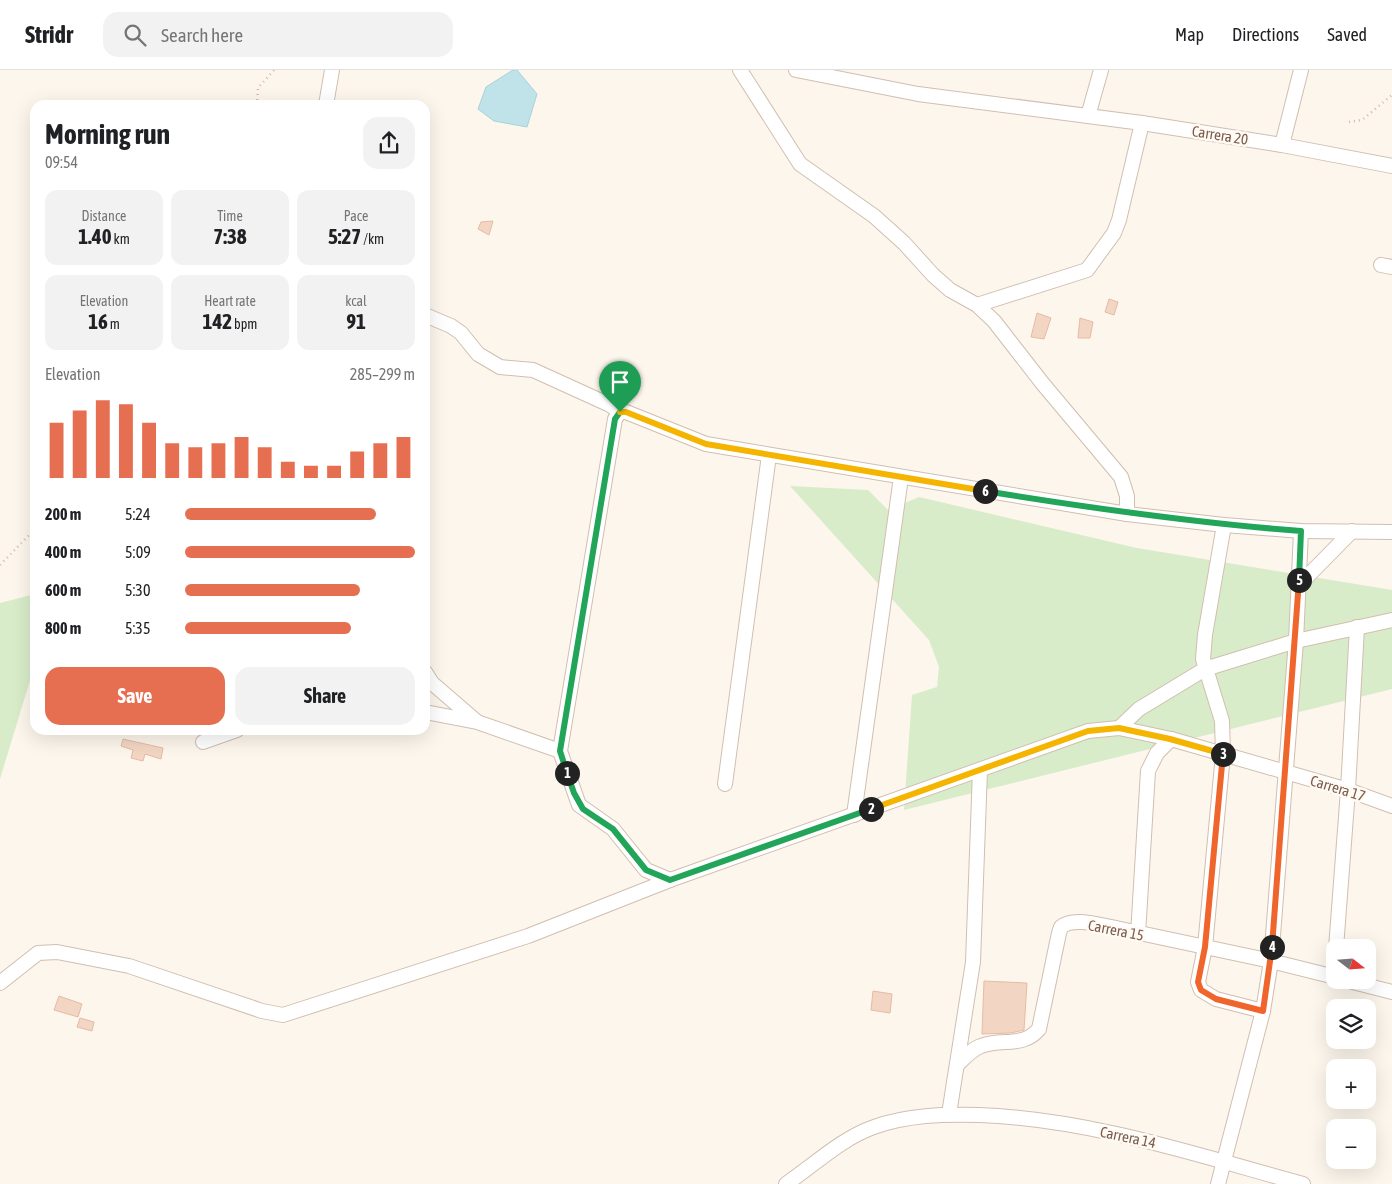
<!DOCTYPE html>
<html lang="en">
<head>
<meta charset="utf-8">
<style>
  body { margin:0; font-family:"Asap Condensed",sans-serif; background:#f2f2f2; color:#202124; height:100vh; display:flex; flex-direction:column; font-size:19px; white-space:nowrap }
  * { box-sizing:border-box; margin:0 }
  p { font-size:16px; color:#757577 }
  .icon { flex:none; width:28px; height:28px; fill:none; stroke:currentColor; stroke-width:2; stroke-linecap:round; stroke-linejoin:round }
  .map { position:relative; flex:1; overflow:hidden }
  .panel { position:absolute; left:30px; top:30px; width:400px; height:635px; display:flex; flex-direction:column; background:#fff; border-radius:15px; box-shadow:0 5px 20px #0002 }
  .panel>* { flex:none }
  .needle { width:32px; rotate:107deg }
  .buttons { position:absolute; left:1326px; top:869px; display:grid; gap:10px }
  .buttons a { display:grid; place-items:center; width:50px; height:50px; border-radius:10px; background:#fff; box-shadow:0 5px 20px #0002; font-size:25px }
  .pin { position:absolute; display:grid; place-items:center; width:42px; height:42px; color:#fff; margin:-51px -21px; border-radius:50% 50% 50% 0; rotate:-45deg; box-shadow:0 0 5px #0007 }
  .pin .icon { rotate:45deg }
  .km { position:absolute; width:25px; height:25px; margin:-12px; border-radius:50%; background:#222; color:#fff; font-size:14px; line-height:25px; text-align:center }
  .round { display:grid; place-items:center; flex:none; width:52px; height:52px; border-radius:15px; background:#f2f2f2 }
  .summary { display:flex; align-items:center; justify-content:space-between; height:85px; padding:0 15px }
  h1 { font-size:28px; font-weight:700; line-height:38px }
  .stats { display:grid; grid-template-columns:repeat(3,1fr); gap:8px; height:85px; padding:5px 15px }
  .stats div { display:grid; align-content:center; border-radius:12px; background:#f2f2f2; text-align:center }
  .stats b { font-size:21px; font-weight:700 }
  .stats small { font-size:14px; font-weight:400 }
  .stats p { font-size:14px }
  .chart { height:140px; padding:10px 15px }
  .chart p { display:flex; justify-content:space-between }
  .chart svg { width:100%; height:90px; margin-top:5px; stroke:#e76f51; stroke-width:6 }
  .primary-button { display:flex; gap:10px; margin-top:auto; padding:10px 15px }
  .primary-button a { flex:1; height:58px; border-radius:15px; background:#e76f51; color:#fff; font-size:20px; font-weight:700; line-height:58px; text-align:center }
  .primary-button a+a { background:#f2f2f2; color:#202124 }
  ul { padding:0 15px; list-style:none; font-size:16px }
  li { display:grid; grid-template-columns:80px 60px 1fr; align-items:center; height:38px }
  li i { height:12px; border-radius:6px; background:#e76f51 }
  header { display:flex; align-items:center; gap:30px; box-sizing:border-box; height:70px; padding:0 25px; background:#fff; border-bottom:1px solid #e0e0e0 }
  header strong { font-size:24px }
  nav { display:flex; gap:28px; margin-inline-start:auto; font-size:18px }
  .search { width:350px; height:45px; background:#f2f2f2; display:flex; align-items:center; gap:12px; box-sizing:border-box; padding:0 18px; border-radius:15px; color:#757577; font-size:19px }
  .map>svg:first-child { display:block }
  .green { fill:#d8ecc9 }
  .water { fill:#bfe3e8; stroke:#a5d3da }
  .building { fill:#f3d5c3; stroke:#e6bba3 }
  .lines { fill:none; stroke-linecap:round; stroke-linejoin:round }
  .street-casing { stroke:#d1beb0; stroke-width:16 }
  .path { stroke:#d9b8a5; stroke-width:2.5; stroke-dasharray:1 4; stroke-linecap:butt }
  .street { stroke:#fff; stroke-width:14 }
  .split-1-casing { stroke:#fff; stroke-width:10 }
  .split-2-casing { stroke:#fff; stroke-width:10 }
  .split-3-casing { stroke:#fff; stroke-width:10 }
  .split-4-casing { stroke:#fff; stroke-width:10 }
  .split-5-casing { stroke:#fff; stroke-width:10 }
  .split-6-casing { stroke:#fff; stroke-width:10 }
  .split-7-casing { stroke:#fff; stroke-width:10 }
  .split-1 { stroke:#22a559; stroke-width:6 }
  .split-2 { stroke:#22a559; stroke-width:6 }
  .split-3 { stroke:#f5b400; stroke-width:6 }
  .split-4 { stroke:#f0652b; stroke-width:6 }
  .split-5 { stroke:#f0652b; stroke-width:6 }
  .split-6 { stroke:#22a559; stroke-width:6 }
  .split-7 { stroke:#f5b400; stroke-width:6 }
  .labels { text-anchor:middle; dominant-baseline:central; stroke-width:5; stroke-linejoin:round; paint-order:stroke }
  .street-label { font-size:15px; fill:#7a5c4d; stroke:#fffaf3 }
</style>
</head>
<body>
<header>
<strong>Stridr</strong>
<div class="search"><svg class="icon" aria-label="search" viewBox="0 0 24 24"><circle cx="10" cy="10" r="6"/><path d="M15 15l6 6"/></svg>Search here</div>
<nav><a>Map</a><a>Directions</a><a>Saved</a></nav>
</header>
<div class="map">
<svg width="1392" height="1114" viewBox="0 0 1392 1114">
  <rect width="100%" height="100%" fill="#fdf6ec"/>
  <g class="green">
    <path d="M 790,416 L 868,420 L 888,440 L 919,427 L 1137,478 L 1392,520 L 1392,619 L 904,740 L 912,625 L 937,617 L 939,597 L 929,570 Z"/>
    <path d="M 35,524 L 35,594 L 0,709 L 0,533 Z"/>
  </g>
  <path class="water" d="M 513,0 L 517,0 L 537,24 L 527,57 L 494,51 L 478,39 L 486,17 Z"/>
  <g class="building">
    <path d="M 493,151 L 489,165 L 478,159 L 481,152 Z"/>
    <path d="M 1109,229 L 1118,232 L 1114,245 L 1105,242 Z"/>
    <path d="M 1037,243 L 1051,248 L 1044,269 L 1031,267 Z"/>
    <path d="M 1080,248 L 1093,252 L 1090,268 L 1078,268 Z"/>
    <path d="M 123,669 L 163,678 L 161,689 L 145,684 L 143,691 L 131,688 L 133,680 L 121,676 Z"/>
    <path d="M 984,911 L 1027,913 L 1024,960 L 1011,963 L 982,964 Z"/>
    <path d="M 873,921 L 892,924 L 890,943 L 871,940 Z"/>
    <path d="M 59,926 L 82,934 L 78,947 L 54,940 Z"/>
    <path d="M 80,948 L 94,952 L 92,961 L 77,957 Z"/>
  </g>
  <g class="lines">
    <defs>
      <g id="street">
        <path d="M 740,0 L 800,94 L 874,146 L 904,173 L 933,205 L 950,220 L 977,235 L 994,251 L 1043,314 L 1121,407 L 1127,426 L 1127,444"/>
        <path d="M 796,0 L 918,24 L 1142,53 L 1282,75 L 1392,96"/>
        <path d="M 326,35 L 332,0"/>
        <path d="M 1088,46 L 1101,0"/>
        <path d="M 1282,75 L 1301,0"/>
        <path d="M 1381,195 L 1392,197"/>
        <path d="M 977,235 L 1087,200 L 1114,163 L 1119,150 L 1142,53"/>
        <path d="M 425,245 L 451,256 L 461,263 L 478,284 L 500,297 L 533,300 L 610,335 L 620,342 L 626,342 L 706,374 L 1127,444 L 1224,455 L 1301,461 L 1392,462"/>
        <path d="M 620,342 L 615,349 L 560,681 L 579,735 L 613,759 L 646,800 L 670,810"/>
        <path d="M 1224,455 L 1205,565 L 1203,589 L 1222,651 L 1223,684 L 1205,877 L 1198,912 L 1201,920 L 1216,929 L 1263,941"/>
        <path d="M 1298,516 L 1352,461"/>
        <path d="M 425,602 L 432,613 L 476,651"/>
        <path d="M 425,642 L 477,652 L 560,681"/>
        <path d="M 1119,658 L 1139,639 L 1205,599 L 1296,571 L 1392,550"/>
        <path d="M 203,672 L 237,660"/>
        <path d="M 725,714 L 769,385"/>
        <path d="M 854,745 L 901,407"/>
        <path d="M 1138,864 L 1148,701 L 1157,683 L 1171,669"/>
        <path d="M 1336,878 L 1348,720 L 1357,557"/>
        <path d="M 1333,907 L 1335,886"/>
        <path d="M 1345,910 L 1392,922"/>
        <path d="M 0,913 L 38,883 L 57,882 L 129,896 L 262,941 L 283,945 L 528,866 L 670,810 L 1088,661 L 1119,658 L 1171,669 L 1348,720 L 1392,736"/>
        <path d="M 957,995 C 964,988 972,979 981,976 C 1003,968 1023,978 1039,959 L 1059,863 L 1061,857 C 1074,846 1102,856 1116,858 L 1271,891 L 1335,907"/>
        <path d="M 949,1044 L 973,892 L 980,700"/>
        <path d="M 786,1114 C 814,1095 842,1068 874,1057 C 907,1045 944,1044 979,1045 C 1090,1049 1197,1085 1303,1114"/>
        <path d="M 1218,1114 L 1263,941 L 1271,891 L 1296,571 L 1301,461"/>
      </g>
    </defs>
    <use href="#street" class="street-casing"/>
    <g class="path">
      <path d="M 257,35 L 258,18 L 274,0"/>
      <path d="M 1349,52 L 1362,50 L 1392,25"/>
      <path d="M 0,495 L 35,459"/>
    </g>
    <use href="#street" class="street"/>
  </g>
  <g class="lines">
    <defs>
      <path id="split-1" d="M 567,703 L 560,681 L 615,349 L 620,342"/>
      <path id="split-2" d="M 567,703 L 574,723 L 583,739 L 613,759 L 646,800 L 670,810 L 871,739"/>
      <path id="split-3" d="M 871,739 L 1088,661 L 1119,658 L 1170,669 L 1223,684"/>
      <path id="split-4" d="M 1223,684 L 1205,877 L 1198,912 L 1201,920 L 1216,929 L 1263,941 L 1272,877"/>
      <path id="split-5" d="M 1272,877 L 1299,510"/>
      <path id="split-6" d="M 985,421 C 1090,438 1195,453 1301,461 L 1299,510"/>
      <path id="split-7" d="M 620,342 L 626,342 L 706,374 L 985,421"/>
    </defs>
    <use href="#split-1" class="split-1-casing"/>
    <use href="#split-2" class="split-2-casing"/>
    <use href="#split-3" class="split-3-casing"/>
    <use href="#split-4" class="split-4-casing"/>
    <use href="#split-5" class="split-5-casing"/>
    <use href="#split-6" class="split-6-casing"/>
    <use href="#split-7" class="split-7-casing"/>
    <use href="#split-1" class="split-1"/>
    <use href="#split-2" class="split-2"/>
    <use href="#split-3" class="split-3"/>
    <use href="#split-4" class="split-4"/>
    <use href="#split-5" class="split-5"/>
    <use href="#split-6" class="split-6"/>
    <use href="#split-7" class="split-7"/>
  </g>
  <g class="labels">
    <g class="street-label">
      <text transform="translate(1220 65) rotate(9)">Carrera 20</text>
      <text transform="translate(1338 718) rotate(17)">Carrera 17</text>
      <text transform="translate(1116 860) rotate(11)">Carrera 15</text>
      <text transform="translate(1128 1067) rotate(12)">Carrera 14</text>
    </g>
  </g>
</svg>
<div class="buttons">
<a><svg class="needle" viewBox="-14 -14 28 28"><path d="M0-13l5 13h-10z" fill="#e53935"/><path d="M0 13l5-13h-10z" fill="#757577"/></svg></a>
<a><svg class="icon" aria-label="layers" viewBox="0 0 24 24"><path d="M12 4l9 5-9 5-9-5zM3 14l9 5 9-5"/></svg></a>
<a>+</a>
<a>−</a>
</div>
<div class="pin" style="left:620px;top:342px;background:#1e9e55"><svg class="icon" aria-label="arrive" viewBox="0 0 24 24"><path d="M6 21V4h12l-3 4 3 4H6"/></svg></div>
<b class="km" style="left:567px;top:703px">1</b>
<b class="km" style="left:871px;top:739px">2</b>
<b class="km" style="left:1223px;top:684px">3</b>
<b class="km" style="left:1272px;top:877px">4</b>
<b class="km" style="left:1299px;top:510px">5</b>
<b class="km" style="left:985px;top:421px">6</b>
<section class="panel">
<div class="summary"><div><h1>Morning run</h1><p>09:54</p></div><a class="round"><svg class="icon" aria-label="share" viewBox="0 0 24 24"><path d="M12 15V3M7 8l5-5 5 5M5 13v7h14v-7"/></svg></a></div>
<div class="stats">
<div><p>Distance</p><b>1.40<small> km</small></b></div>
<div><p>Time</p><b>7:38</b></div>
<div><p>Pace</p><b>5:27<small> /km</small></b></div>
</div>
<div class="stats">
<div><p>Elevation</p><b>16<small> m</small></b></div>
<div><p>Heart rate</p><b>142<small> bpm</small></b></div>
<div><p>kcal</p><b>91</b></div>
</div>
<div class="chart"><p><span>Elevation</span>285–299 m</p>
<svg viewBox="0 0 160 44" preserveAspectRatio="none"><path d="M5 44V17M15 44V11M25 44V6M35 44V8M45 44V17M55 44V27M65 44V29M75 44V27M85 44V24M95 44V29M105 44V36M115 44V38M125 44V38M135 44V31M145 44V27M155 44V24"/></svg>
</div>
<ul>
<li><b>200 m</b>5:24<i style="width:83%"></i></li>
<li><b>400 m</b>5:09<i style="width:100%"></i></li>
<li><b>600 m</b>5:30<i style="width:76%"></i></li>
<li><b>800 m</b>5:35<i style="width:72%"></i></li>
</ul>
<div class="primary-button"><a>Save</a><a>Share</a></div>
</section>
</div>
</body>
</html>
